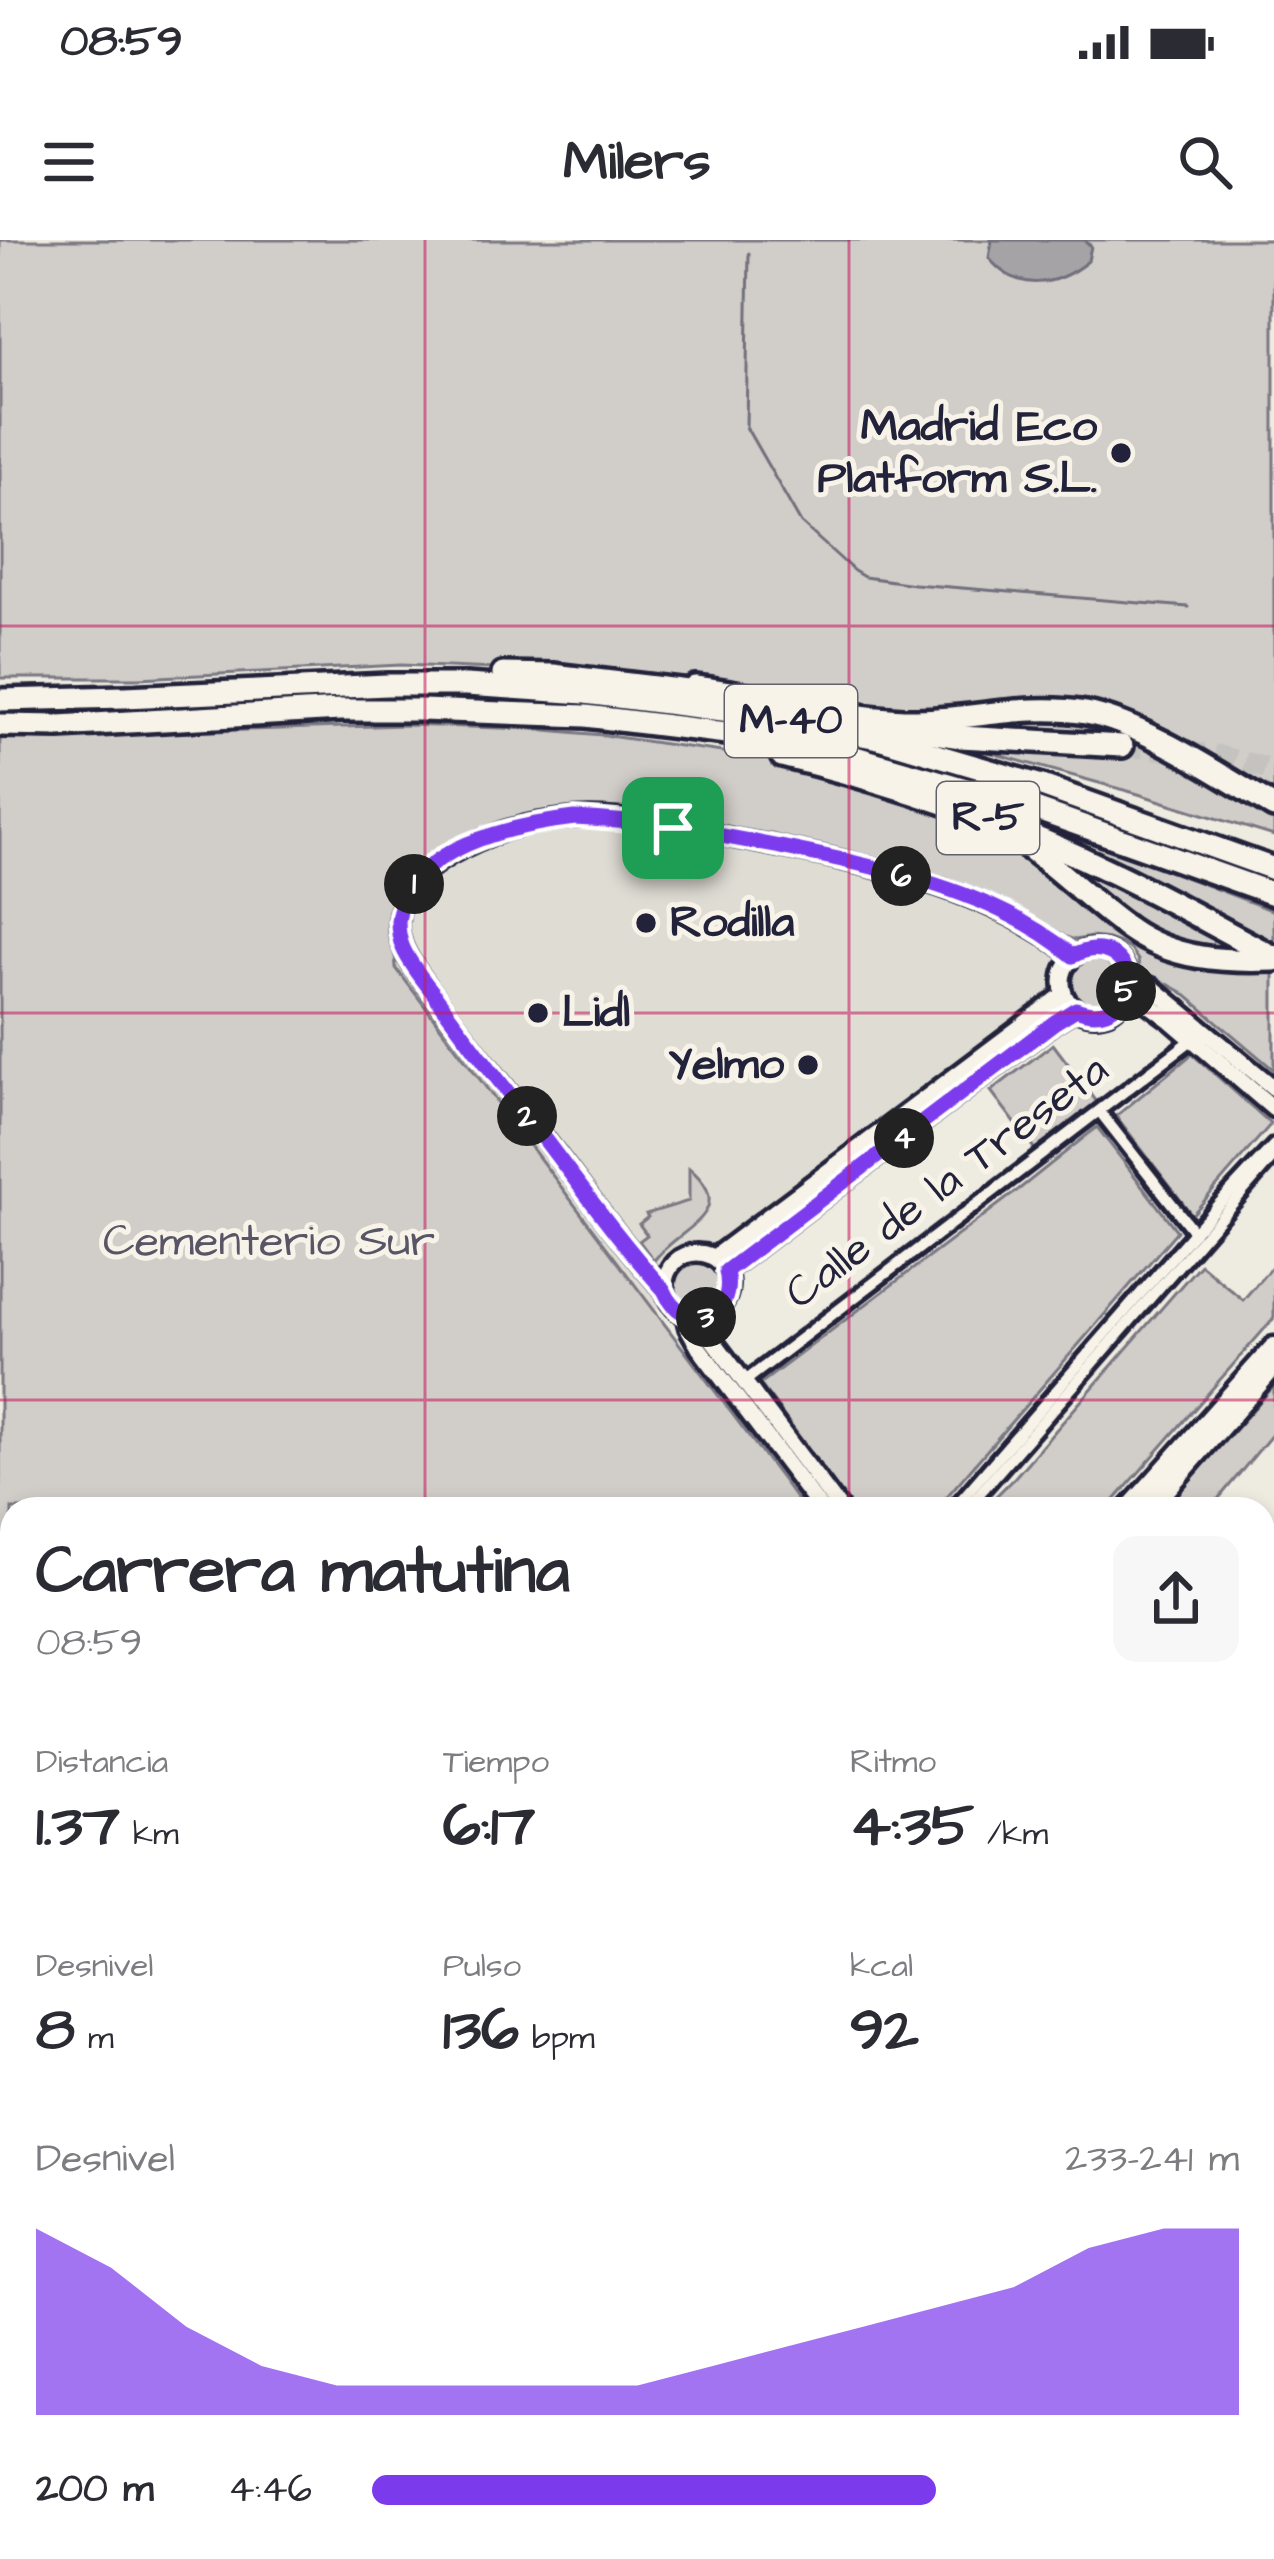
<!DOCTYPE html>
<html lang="es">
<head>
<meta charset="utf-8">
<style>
  body { margin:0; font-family:"Architects Daughter",sans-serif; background:#f7f7f7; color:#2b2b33; height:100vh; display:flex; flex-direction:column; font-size:45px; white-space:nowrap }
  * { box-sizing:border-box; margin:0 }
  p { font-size:39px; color:#7c7c81 }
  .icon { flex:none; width:66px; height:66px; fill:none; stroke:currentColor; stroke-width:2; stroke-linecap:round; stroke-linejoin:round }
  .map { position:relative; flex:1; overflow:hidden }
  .drawer { position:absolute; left:0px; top:1257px; width:1275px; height:1062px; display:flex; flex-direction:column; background:#fff; border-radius:36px 36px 0 0; box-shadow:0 6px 18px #0003 }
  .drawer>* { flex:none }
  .pin { position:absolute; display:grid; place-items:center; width:102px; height:102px; color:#fff; margin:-51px; border-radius:24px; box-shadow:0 6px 18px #0006 }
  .km { position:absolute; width:60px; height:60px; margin:-30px; border-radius:50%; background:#222; color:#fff; font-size:33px; line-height:60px; text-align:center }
  .round { display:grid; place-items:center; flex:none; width:126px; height:126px; border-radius:24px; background:#f7f7f7 }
  .overview { display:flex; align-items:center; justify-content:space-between; height:204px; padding:0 36px }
  h1 { font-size:66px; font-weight:700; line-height:90px }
  .metrics { display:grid; grid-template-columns:repeat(3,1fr); gap:18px; height:204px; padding:12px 36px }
  .metrics div { display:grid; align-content:center }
  .metrics b { font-size:60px; font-weight:700 }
  .metrics small { font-size:33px; font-weight:400 }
  .metrics p { font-size:33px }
  .chart { height:336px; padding:24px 36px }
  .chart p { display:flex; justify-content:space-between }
  .chart svg { width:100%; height:216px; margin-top:12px; fill:#7c3aed; opacity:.7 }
  ul { padding:0 36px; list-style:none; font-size:39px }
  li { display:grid; grid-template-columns:192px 144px 1fr; align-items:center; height:90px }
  li i { height:30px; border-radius:15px; background:#7c3aed }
  .status { display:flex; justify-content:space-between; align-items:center; height:84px; padding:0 60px; background:#fff; direction:ltr }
  .status svg { height:33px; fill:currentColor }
  header { display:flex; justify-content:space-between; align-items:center; height:156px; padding:0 36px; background:#fff; font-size:54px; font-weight:700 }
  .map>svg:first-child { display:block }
  .built { fill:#dfdcd4 }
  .green { fill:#d1cdc9; stroke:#7a7882; stroke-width:3 }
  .water { fill:#a6a3a6; stroke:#716f7b; stroke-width:3 }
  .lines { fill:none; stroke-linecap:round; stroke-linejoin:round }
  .stream { stroke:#716f7b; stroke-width:3 }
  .highway-tunnel { stroke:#c5c3c0; stroke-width:21; stroke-dasharray:21 10; stroke-linecap:butt }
  .street-casing { stroke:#22223b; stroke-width:20 }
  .secondary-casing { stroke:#22223b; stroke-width:24 }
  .primary-casing { stroke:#22223b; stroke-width:27 }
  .highway-casing { stroke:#22223b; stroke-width:30 }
  .street { stroke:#f7f3e8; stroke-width:10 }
  .secondary { stroke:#f7f3e8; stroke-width:15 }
  .primary { stroke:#f7f3e8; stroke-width:18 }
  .highway { stroke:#f7f3e8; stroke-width:21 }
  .route-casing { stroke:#fff; stroke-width:24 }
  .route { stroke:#7c3aed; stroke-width:15 }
  .grid { fill:none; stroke:#c2185b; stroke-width:3; stroke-opacity:0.55 }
  .poi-dot { fill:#22223b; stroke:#f7f3e8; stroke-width:4.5 }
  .labels { text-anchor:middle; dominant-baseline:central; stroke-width:10; stroke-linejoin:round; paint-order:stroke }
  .shield { fill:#f7f3e8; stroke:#62616f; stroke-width:3 }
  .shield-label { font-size:42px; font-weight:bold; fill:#22223b }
  .poi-label { font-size:45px; font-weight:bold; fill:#22223b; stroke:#f7f3e8; text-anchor:end }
  .street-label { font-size:45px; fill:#22223b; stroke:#f7f3e8 }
  .park-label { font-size:45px; fill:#575566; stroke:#f7f3e8 }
</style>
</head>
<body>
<div class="status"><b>08:59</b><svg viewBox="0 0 49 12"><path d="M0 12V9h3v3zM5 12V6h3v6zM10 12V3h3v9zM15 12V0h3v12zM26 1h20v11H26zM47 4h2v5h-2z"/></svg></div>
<header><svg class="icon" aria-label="menu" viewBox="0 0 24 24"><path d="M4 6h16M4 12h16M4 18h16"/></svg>Milers<svg class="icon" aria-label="search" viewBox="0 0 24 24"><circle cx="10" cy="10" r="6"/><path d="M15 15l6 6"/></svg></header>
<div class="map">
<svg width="1274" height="2319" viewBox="0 0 1274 2319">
  <rect width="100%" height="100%" fill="#eeebe1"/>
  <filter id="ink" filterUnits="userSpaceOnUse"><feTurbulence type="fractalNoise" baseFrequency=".00833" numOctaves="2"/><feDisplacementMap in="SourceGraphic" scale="24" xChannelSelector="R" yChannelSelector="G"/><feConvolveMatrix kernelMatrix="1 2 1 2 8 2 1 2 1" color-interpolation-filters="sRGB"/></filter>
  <g filter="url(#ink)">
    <g class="built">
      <path d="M 580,569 L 634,574 L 772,594 L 986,657 L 1026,674 L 1063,696 L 1075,700 L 1091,697 L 1108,699 L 1131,709 L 655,1071 L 396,728 L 392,669 L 406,638 L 443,609 L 503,580 L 533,573 Z"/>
      <path d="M 1263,1514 L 1274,1518 L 1274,2056 L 1263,2056 Z"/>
      <path d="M 1263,2199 L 1274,2201 L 1274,2319 L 1158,2319 L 1157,2307 L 1263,2307 Z"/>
    </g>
    <g class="green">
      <path d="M 0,0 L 1274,0 L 1274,596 L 1135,553 L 726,439 L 401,425 L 139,438 L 0,438 Z"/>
      <path d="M 405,485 L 535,489 L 602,495 L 778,520 L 877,551 L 983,588 L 1008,601 L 1159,701 L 1039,607 L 1274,729 L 1274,830 L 1182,752 L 1139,728 L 1138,720 L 1131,710 L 1120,703 L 1108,699 L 1091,697 L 1075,700 L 1063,696 L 1025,674 L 986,657 L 899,629 L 772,594 L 634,574 L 580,569 L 533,573 L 503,580 L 443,609 L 406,638 L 392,669 L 396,728 L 804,1269 L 12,1269 L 12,1658 L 0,1654 L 0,498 Z"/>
      <path d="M 963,559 L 1078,596 L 1274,671 L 1274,712 Z"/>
      <circle cx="1095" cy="742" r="23"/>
      <path d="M 1053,804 L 1097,862 L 1036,911 L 991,851 Z"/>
      <path d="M 1192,814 L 1271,884 L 1192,975 L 1116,876 Z"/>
      <path d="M 1097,887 L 1177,991 L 936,1269 L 853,1269 L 760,1144 L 1018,950 Z"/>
      <path d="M 689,928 C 743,973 674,990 654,1021 L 639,1001 L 647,995 L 639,984 L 648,977 L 646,974 L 689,961 Z"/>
      <circle cx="696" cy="1045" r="23"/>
      <path d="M 1200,1024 L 1243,1060 L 1274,1024 L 1274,1078 L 1107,1269 L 983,1269 L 1015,1237 Z"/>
      <path d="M 1274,1146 L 1274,1192 L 1210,1269 L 1164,1269 Z"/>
      <path d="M 0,1681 L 12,1685 L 12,1995 L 0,2002 Z"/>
      <path d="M 60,2307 L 392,2307 L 389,2319 L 45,2319 Z"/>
    </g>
    <path class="water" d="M 992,0 L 1084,0 L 1091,6 L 1088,21 C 1056,47 1017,53 989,18 Z"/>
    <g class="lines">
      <path class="stream" d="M 749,13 L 746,187 L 801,283 L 854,331 L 864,337 L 914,344 L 1188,367"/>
      <path class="highway-tunnel" d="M 1122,506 L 1215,515 L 1274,530"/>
      <defs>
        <g id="street">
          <path d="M 1100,872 L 1194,992"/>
          <path d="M 744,1142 L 1193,799"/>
          <path d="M 953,1269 L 1216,967 L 1274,905"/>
          <path d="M 966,1269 L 1274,916"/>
          <path d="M 1263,1338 L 1274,1326"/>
          <path d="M 1263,1413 L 1274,1422"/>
          <path d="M 1263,1514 L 1274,1518"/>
          <path d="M 1263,1529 L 1274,1534"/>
          <path d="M 0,1668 L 12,1672"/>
          <path d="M 1263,1864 L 1274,1855"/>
          <path d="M 1263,1901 L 1274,1914"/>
          <path d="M 1263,2207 L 1274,2210"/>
        </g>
        <g id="secondary">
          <circle cx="1095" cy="742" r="33"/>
          <path d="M 1128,738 L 1152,747 L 1274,848"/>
          <path d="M 1125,756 L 1143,760 L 1170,780 L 1274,869"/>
          <circle cx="697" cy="1045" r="32"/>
          <path d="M 714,1017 L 1064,754"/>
          <path d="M 726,1031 L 1055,782 L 1076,769"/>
          <path d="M 664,1050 C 613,994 570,930 523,871 C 495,835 467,800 440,763 C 428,746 413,729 404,710 C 401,703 398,692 398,684 C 399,651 425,630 450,615 C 489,593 526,582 571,578 C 624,574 681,588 733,598 C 844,620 984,643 1073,716"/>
          <path d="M 685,1076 L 688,1088 L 699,1108 L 821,1269"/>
          <path d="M 706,1077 L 709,1095 L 840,1269"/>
          <path d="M 906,2307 L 940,2319"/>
          <path d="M 27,2319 L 43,2307"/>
          <path d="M 401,2319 L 403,2307"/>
          <path d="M 985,2319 L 1027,2319"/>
        </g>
        <g id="primary">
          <path d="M 1129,1269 L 1274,1107"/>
          <path d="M 1149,1269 L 1274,1126"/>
          <path d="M 0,2018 L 12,2011"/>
          <path d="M 0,2036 L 12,2029"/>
          <path d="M 0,2149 L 12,2155"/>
          <path d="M 0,2166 L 12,2172"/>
          <path d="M 482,2307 L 543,2319"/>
          <path d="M 546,2307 L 572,2311 L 705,2316 L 763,2312 L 821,2319"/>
        </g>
        <g id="highway">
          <path d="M 503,434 L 553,435 L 705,453"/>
          <path d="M 695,447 C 764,455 833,477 903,480 C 964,482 1026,462 1086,473 C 1145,484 1221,536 1274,567"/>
          <path d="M 0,460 L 125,457 L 387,445 L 466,445 L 585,453 L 747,473 L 878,498 L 1042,546 L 1274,629"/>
          <path d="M 871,483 L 961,497 L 1122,506"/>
          <path d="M 0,485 L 59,486 L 340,470 L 422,470 L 586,476 L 743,495 L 852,516 L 1035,569 L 1274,654"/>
          <path d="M 782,516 C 893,543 1000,578 1103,628 C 1161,655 1217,687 1274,717"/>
          <path d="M 1018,600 C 1058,627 1090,662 1129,689 C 1172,719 1223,722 1274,720"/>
        </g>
      </defs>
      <use href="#street" class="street-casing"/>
      <use href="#secondary" class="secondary-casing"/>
      <use href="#primary" class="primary-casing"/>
      <use href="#highway" class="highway-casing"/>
      <use href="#street" class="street"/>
      <use href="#secondary" class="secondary"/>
      <use href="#primary" class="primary"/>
      <use href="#highway" class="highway"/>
    </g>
  </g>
  <g class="lines" filter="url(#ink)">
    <defs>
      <path id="route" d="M 575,578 C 643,581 708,593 775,606 C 874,626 994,649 1073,716 C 1101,701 1128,714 1128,747 C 1119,772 1099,778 1076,769 L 1055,782 L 726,1031 C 737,1081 684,1096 664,1050 C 609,989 562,920 511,856 C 484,822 459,788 434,754 C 423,740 410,724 403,708 C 400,701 398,689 398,681 C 407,606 515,585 575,578 Z"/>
    </defs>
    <use href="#route" class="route-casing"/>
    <use href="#route" class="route"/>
  </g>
  <path class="grid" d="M 425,0 L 425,1269M 849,0 L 849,1269M 0,386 L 1274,386M 0,773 L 1274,773M 0,1160 L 1274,1160M 0,1546 L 12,1546M 1263,1546 L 1274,1546M 0,1932 L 12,1932M 1263,1932 L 1274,1932M 425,2307 L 425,2319M 849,2307 L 849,2319"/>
  <g class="poi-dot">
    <circle cx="1121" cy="213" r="12"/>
    <circle cx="646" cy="683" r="12"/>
    <circle cx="538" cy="773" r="12"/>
    <circle cx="808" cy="825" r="12"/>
  </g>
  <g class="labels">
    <g class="shield">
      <rect x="725" y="445" width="132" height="72" rx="9"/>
      <rect x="937" y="542" width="102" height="72" rx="9"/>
    </g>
    <g class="shield-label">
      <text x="791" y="481">M-40</text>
      <text x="988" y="578">R-5</text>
    </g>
    <g class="poi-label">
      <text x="1097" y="187">Madrid Eco<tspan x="1097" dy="52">Platform S.L.</tspan></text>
      <text x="670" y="683" text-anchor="start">Rodilla</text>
      <text x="562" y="773" text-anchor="start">Lidl</text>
      <text x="784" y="825">Yelmo</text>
    </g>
    <g class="street-label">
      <text transform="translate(947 942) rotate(-37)">Calle de la Treseta</text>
    </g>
    <g class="park-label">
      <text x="269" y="1002">Cementerio Sur</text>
    </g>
  </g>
</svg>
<div class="pin" style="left:673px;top:588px;background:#1e9e55"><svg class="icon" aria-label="arrive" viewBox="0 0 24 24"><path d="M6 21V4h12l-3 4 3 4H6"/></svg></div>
<b class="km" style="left:414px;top:644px">1</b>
<b class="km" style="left:527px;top:876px">2</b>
<b class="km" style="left:706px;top:1077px">3</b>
<b class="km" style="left:904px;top:898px">4</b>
<b class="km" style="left:1126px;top:751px">5</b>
<b class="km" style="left:901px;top:636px">6</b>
<section class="drawer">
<div class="overview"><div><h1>Carrera matutina</h1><p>08:59</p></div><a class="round"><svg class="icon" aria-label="share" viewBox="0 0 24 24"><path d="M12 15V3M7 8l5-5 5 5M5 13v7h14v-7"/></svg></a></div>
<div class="metrics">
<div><p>Distancia</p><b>1.37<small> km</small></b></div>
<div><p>Tiempo</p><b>6:17</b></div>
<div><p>Ritmo</p><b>4:35<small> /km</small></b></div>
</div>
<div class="metrics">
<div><p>Desnivel</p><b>8<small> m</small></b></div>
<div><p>Pulso</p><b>136<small> bpm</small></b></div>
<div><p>kcal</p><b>92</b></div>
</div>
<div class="chart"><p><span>Desnivel</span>233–241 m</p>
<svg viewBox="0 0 160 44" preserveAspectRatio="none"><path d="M0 44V6L10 14L20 26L30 34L40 38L50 38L60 38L70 38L80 38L90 34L100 30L110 26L120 22L130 18L140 10L150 6L160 6V44z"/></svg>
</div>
<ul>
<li><b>200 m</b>4:46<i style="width:65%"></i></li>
</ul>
</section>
</div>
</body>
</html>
